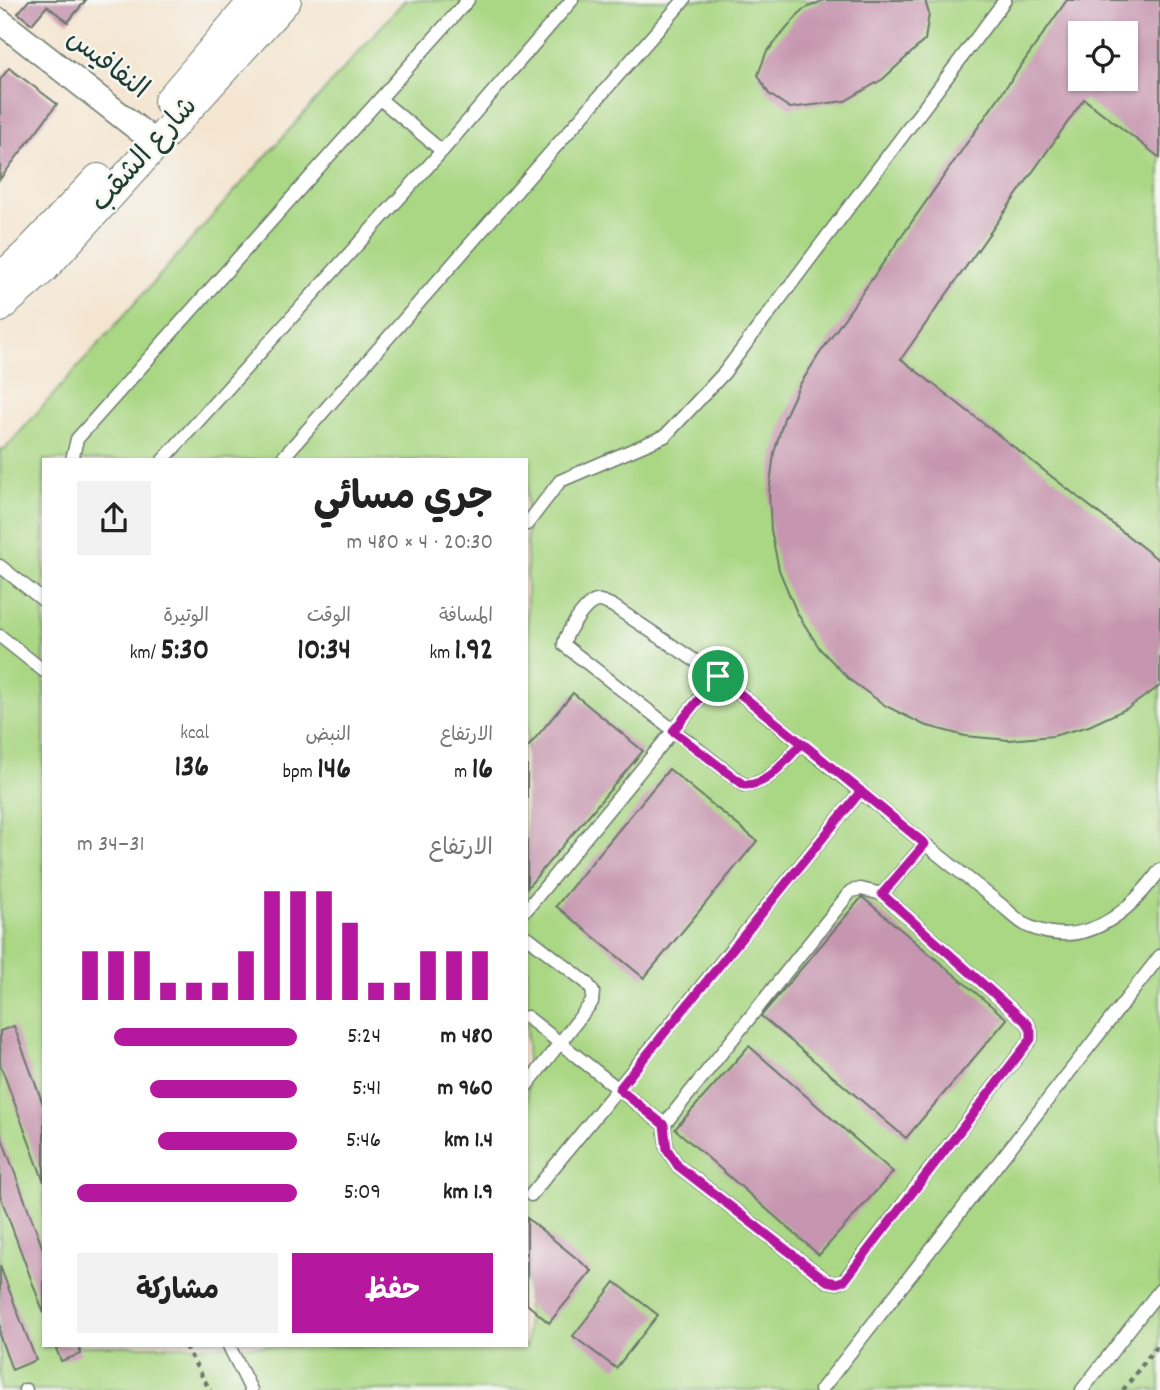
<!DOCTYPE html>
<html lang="ar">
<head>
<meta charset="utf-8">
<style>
  body { margin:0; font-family:Dekko,"Playpen Sans Arabic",sans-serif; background:#f2f2f2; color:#222; direction:rtl; height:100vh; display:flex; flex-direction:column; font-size:26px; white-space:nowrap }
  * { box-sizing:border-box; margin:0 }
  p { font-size:23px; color:#767676 }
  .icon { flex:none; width:38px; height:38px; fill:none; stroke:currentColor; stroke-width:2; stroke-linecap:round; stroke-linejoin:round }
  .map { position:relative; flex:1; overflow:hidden; direction:ltr }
  .side { position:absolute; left:42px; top:458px; width:486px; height:889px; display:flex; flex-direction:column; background:#fff; border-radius:0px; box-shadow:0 2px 5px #0004; direction:rtl }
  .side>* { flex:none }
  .fabs { position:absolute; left:1068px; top:21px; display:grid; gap:14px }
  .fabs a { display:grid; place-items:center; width:70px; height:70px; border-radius:0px; background:#fff; box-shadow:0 2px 5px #0004; font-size:35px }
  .pin { position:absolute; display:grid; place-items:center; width:60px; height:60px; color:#fff; margin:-30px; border:4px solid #fff; border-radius:50%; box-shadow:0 2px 7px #0007 }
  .round { display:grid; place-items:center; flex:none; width:74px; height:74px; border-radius:0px; background:#f2f2f2 }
  .head { display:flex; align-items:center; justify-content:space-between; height:119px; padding:0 35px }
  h1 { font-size:38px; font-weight:700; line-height:52px }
  .metrics { display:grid; grid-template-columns:repeat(3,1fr); gap:10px; height:119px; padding:7px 35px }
  .metrics div { display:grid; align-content:center }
  .metrics b { font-size:30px; font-weight:700 }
  .metrics small { font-size:19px; font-weight:400 }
  .metrics p { font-size:19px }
  .chart { height:196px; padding:14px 35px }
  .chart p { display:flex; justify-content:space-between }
  .chart svg { width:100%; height:126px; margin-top:7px; stroke:#b5179e; stroke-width:6 }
  .primary-button { display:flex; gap:14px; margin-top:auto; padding:14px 35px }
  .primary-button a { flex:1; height:80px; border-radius:0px; background:#b5179e; color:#fff; font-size:28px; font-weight:700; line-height:80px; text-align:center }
  .primary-button a+a { background:#f2f2f2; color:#222 }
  ul { padding:0 35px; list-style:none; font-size:23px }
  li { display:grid; grid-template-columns:112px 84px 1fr; align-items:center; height:52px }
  li i { height:18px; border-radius:9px; background:#b5179e }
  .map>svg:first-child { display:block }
  .garden { fill:#aad784; stroke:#648a5c; stroke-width:2; fill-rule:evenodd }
  .building { fill:#c695af; fill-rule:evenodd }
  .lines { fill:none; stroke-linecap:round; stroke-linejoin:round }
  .service-casing { stroke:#6a786b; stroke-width:15 }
  .minor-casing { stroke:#6a786b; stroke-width:27 }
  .tertiary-casing { stroke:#6a786b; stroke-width:32 }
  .path { stroke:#6a786b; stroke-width:4.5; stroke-dasharray:5 5; stroke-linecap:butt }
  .service { stroke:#fff; stroke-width:12 }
  .minor { stroke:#fff; stroke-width:24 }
  .tertiary { stroke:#fff; stroke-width:30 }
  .route-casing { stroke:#fff; stroke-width:14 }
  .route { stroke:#b5179e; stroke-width:9 }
  .labels { text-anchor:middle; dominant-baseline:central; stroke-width:5; stroke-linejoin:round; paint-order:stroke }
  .street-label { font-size:28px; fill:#1f3d34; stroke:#f6f6f2 }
</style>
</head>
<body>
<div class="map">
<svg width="1160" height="1390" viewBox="0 0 1160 1390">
  <rect width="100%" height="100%" fill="#f6f6f2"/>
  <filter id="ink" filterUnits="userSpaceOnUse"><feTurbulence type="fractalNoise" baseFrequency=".0143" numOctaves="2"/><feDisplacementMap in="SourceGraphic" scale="14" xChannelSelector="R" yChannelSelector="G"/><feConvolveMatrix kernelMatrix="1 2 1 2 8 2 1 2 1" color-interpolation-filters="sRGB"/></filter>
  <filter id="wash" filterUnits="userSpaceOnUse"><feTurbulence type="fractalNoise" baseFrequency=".00686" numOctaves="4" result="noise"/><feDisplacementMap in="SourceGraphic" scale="28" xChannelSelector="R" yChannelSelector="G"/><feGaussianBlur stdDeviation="1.57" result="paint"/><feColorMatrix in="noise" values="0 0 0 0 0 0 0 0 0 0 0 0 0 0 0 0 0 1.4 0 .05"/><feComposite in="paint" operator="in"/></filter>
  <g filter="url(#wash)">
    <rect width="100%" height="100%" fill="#f4e5d0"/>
    <path class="garden" d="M 405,0 L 1160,0 L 1160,1390 L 0,1390 L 0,449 L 5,449 ZM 1080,33 L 1125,33 L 1125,79 L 1080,79 ZM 44,460 L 527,460 L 527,1346 L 44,1346 Z"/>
    <g id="blocks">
      <g class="building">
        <path d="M 29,0 L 86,0 L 68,22 L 47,6 L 32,24 L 18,13 Z"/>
        <path d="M 824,0 L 925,0 L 929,14 L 925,40 L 883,79 L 845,101 L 790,108 L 769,94 L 758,75 L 766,53 L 802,10 Z"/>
        <path d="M 1067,0 L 1160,0 L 1160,158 L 1084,99 L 901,359 L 1160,561 L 1160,686 L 1128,708 L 1089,726 L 1053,736 L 1009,740 L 965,736 L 924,725 L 886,706 L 850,680 L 820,649 L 797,613 L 779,570 L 771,530 L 769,493 L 774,453 L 784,418 L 799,386 L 818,356 ZM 1080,33 L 1125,33 L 1125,79 L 1080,79 Z"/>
        <path d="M 9,68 L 57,104 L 0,179 L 0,80 Z"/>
        <path d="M 573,693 L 643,751 L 527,888 L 527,748 Z"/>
        <path d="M 669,769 L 757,841 L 644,978 L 556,906 Z"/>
        <path d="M 862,897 L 1007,1019 L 906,1138 L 761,1016 Z"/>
        <path d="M 14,1026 L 44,1107 L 44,1182 L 0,1064 L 0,1031 Z"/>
        <path d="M 749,1046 L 893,1172 L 819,1255 L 675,1129 Z"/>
        <path d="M 0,1133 L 44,1252 L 44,1314 L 0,1195 Z"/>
        <path d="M 527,1218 L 592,1271 L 549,1323 L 527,1304 Z"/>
        <path d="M 0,1266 L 36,1360 L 12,1370 L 0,1337 Z"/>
        <path d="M 615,1282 L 658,1315 L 616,1368 L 573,1336 Z"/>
        <path d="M 55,1346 L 78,1346 L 81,1354 L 61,1361 Z"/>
      </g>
    </g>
  </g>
  <g filter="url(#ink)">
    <use href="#blocks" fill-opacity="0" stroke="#6a786b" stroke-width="2"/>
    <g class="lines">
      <defs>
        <g id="service">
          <path d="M 380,99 L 442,151"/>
          <path d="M 72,460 L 77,439 L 468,0"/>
          <path d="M 163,460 L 442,151 L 572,0"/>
          <path d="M 281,460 L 684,0"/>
          <path d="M 527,524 L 560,481 L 665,436 L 724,373 L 1005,0"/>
          <path d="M 0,566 L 44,601"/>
          <path d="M 0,636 L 44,671"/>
          <path d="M 802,743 C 785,760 769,786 744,785 L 564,645 C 564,635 583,608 592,603 C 599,598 606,603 613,606 L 718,676 L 925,844"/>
          <path d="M 882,894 L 925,844 C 950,864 975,884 1000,904 C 1009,911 1019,923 1030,927 C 1086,950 1129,913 1160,870"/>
          <path d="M 527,909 L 718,676"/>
          <path d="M 527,1017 L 664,1125 L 667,1149 L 678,1166 L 827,1281 L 837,1283 L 844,1280 L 1031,1039 L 1031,1031 L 1028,1024 L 882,894 L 861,889 L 851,891 L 664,1125"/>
          <path d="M 527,1085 L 592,1002 L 593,992 L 587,983 L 529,938"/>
          <path d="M 531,1195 L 861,791"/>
          <path d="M 229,1346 L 251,1390"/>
          <path d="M 25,1390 L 26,1390"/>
          <path d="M 821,1390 L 1160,956"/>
          <path d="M 1082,1390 L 1160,1290"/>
        </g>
        <path id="minor" d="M 0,21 L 142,132"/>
        <g id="tertiary">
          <path d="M 169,101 L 255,0"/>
          <path d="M 0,279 L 27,254 L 98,179"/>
          <path d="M 0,307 L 44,268 L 286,0"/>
        </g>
      </defs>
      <use href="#service" class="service-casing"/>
      <use href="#minor" class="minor-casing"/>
      <use href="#tertiary" class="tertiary-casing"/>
      <g class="path">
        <path d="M 44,989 L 44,1002"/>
        <path d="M 185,1346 L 210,1390"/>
        <path d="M 1123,1390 L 1160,1342"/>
      </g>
      <use href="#service" class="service"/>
      <use href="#minor" class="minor"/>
      <use href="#tertiary" class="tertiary"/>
    </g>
  </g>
  <g class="lines" filter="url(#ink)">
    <defs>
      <path id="route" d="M 718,676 L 861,791 L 619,1089 L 664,1125 L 667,1149 L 678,1166 L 827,1281 L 837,1283 L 845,1280 L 1031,1039 L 1031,1031 L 1028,1024 L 882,894 L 925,844 L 802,743 C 785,760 769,786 744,785 L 673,731 L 718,676"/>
    </defs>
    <use href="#route" class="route-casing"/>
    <use href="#route" class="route"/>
  </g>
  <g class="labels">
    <g class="street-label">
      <text transform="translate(106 66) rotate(38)">النفافيس</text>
      <text transform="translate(146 156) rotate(-48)">شارع الشقب</text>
    </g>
  </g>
</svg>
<div class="fabs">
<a><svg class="icon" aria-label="locate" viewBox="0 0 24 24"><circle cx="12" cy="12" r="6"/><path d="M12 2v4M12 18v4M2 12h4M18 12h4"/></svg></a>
</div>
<div class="pin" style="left:718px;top:676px;background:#1e9e55"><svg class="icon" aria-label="arrive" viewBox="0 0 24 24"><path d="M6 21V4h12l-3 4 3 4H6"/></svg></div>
<section class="side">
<div class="head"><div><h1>جري مسائي</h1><p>20:30 · 4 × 480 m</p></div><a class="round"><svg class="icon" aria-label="share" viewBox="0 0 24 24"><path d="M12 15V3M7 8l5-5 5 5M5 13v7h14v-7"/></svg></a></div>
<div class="metrics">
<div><p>المسافة</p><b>1.92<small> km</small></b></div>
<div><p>الوقت</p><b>10:34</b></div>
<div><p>الوتيرة</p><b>5:30<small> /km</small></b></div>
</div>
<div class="metrics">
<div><p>الارتفاع</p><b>16<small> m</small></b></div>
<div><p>النبض</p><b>146<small> bpm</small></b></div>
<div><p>kcal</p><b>136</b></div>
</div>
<div class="chart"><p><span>الارتفاع</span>31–34 m</p>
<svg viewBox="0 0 160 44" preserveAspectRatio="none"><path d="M5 44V27M15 44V27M25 44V27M35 44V38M45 44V38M55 44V38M65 44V27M75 44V6M85 44V6M95 44V6M105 44V17M115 44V38M125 44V38M135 44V27M145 44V27M155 44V27"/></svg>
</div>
<ul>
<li><b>480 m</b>5:24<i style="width:83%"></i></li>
<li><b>960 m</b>5:41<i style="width:67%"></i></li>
<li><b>1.4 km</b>5:46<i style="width:63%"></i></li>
<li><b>1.9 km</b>5:09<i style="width:100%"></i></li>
</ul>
<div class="primary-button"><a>حفظ</a><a>مشاركة</a></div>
</section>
</div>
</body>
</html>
